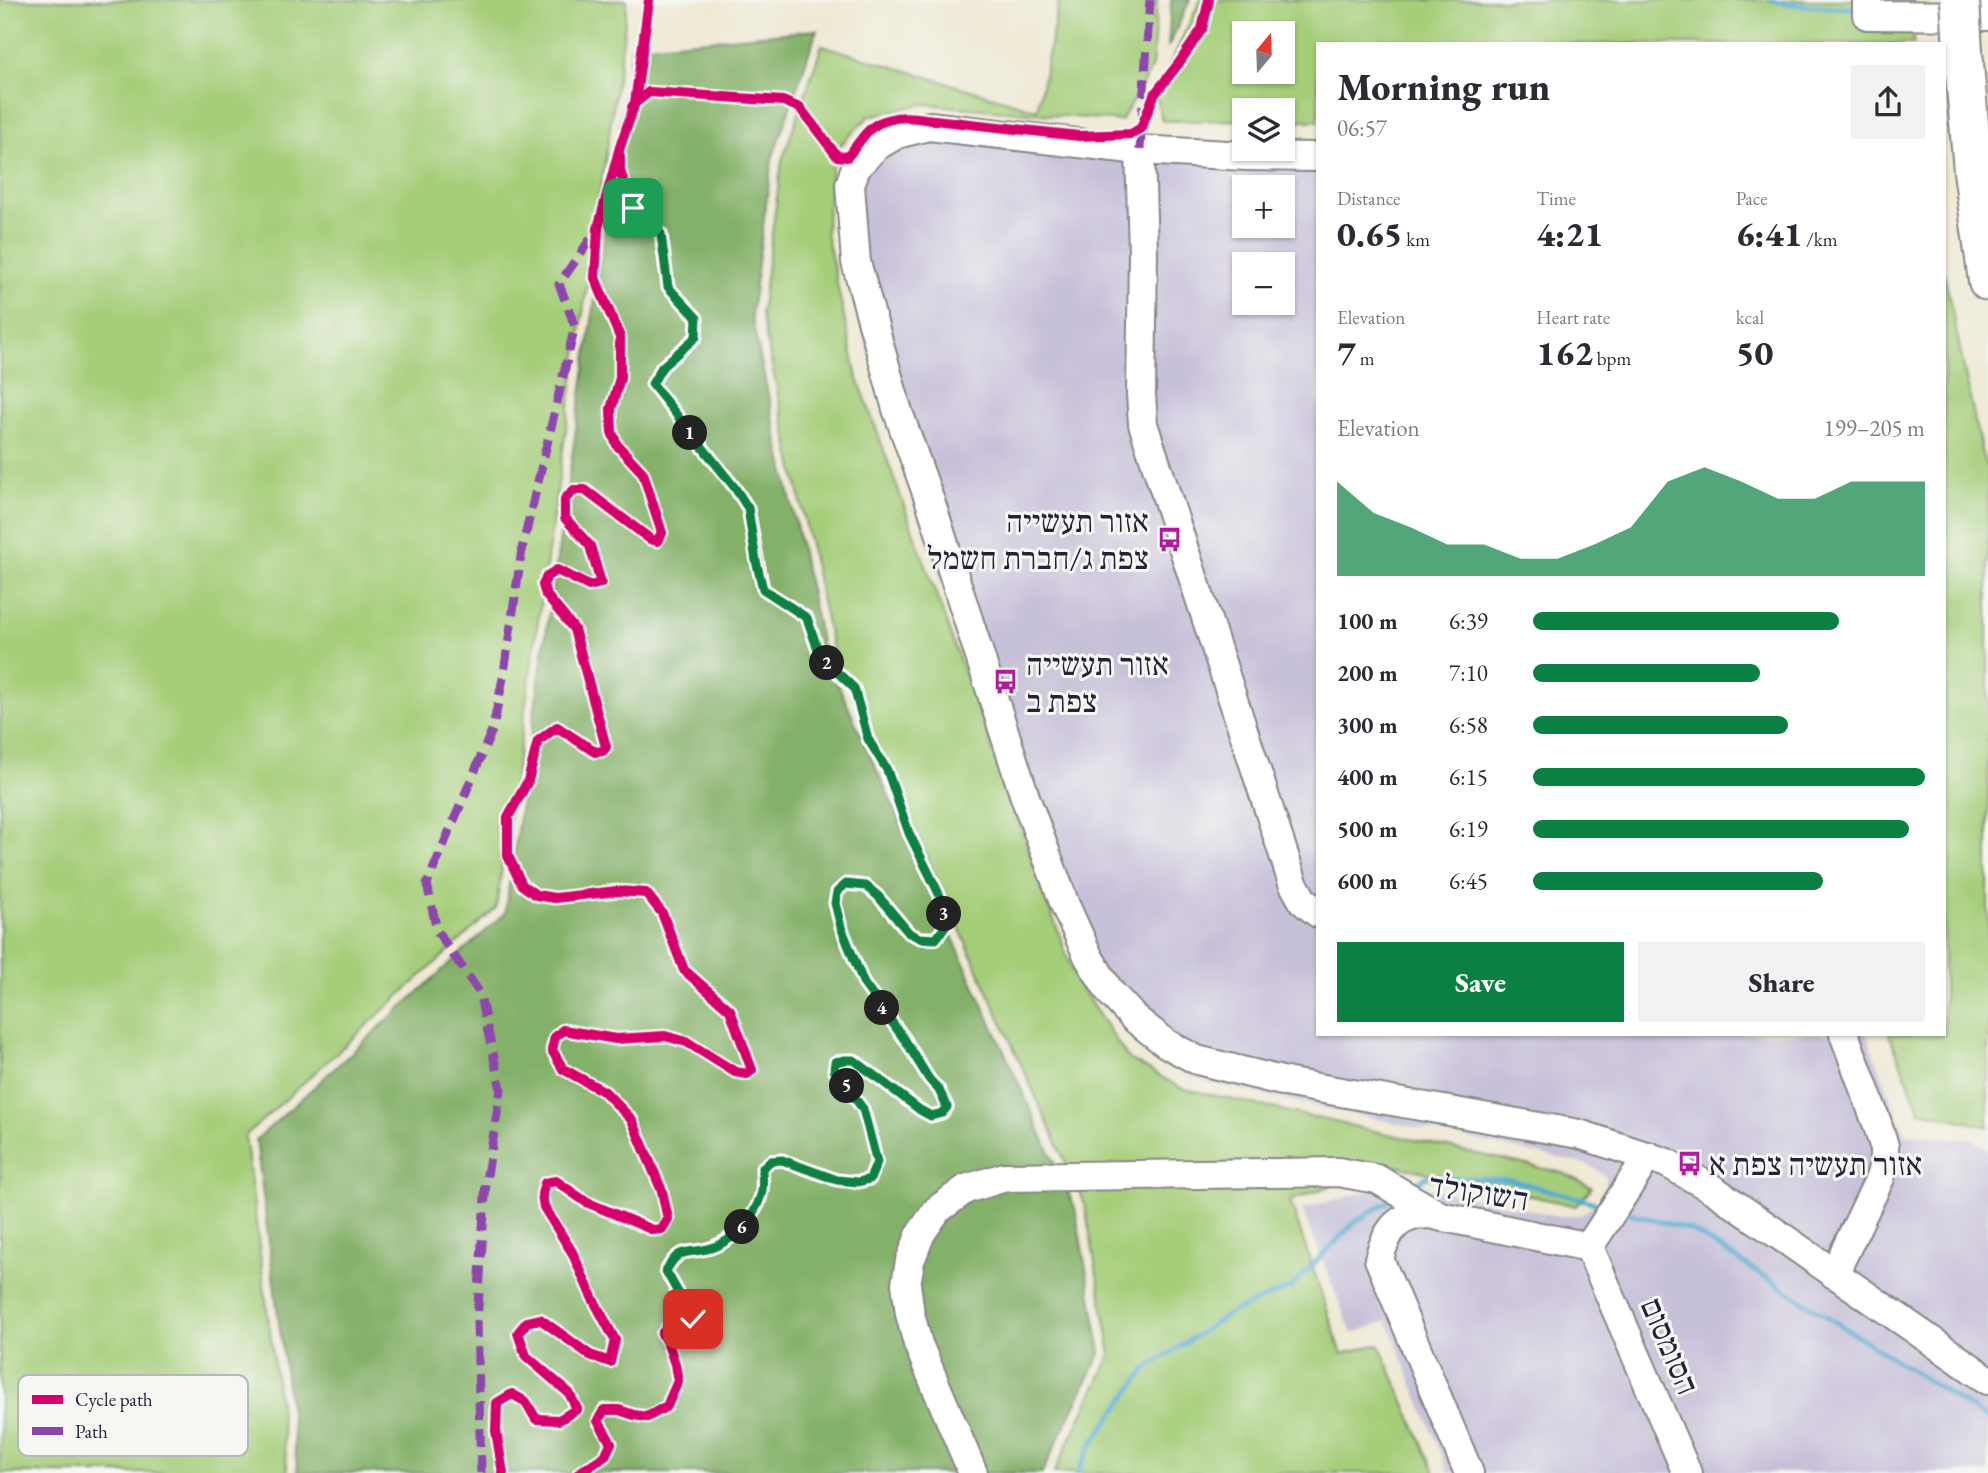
<!DOCTYPE html>
<html lang="en">
<head>
<meta charset="utf-8">
<style>
  body { margin:0; font-family:"EB Garamond","Frank Ruhl Libre",serif; background:#f2f2f3; color:#2b2b33; height:100vh; display:flex; flex-direction:column; font-size:26px; white-space:nowrap }
  * { box-sizing:border-box; margin:0 }
  p { font-size:23px; color:#7c7c81 }
  .icon { flex:none; width:38px; height:38px; fill:none; stroke:currentColor; stroke-width:2; stroke-linecap:round; stroke-linejoin:round }
  .map { position:relative; flex:1; overflow:hidden }
  .details { position:absolute; left:1316px; top:42px; width:630px; height:994px; display:flex; flex-direction:column; background:#fff; border-radius:0px; box-shadow:0 2px 5px #0004 }
  .details>* { flex:none }
  .needle { width:46px; rotate:19deg }
  .tools { position:absolute; left:1232px; top:21px; display:grid; gap:14px }
  .tools a { display:grid; place-items:center; width:63px; height:63px; border-radius:0px; background:#fff; box-shadow:0 2px 5px #0004; font-size:35px }
  .pin { position:absolute; display:grid; place-items:center; width:60px; height:60px; color:#fff; margin:-30px; border-radius:14px; box-shadow:0 4px 10px #0006 }
  .km { position:absolute; width:35px; height:35px; margin:-18px; border-radius:50%; background:#222; color:#fff; font-size:19px; line-height:35px; text-align:center }
  .round { display:grid; place-items:center; flex:none; width:74px; height:74px; border-radius:0px; background:#f2f2f3 }
  .overview { display:flex; align-items:center; justify-content:space-between; height:119px; padding:0 21px }
  h1 { font-size:38px; font-weight:800; line-height:52px }
  .stats { display:grid; grid-template-columns:repeat(3,1fr); gap:10px; height:119px; padding:7px 21px }
  .stats div { display:grid; align-content:center }
  .stats b { font-size:35px; font-weight:800 }
  .stats small { font-size:19px; font-weight:400 }
  .stats p { font-size:19px }
  .chart { height:196px; padding:14px 21px }
  .chart p { display:flex; justify-content:space-between }
  .chart svg { width:100%; height:126px; margin-top:7px; fill:#0b8043; opacity:.7 }
  .button { display:flex; gap:14px; margin-top:auto; padding:14px 21px }
  .button a { flex:1; height:80px; border-radius:0px; background:#0b8043; color:#fff; font-size:28px; font-weight:800; line-height:80px; text-align:center }
  .button a+a { background:#f2f2f3; color:#2b2b33 }
  ul { padding:0 21px; list-style:none; font-size:23px }
  li { display:grid; grid-template-columns:112px 84px 1fr; align-items:center; height:52px }
  li i { height:18px; border-radius:9px; background:#0b8043 }
  .map>svg:first-child { display:block }
  .industrial { fill:#c7c0d9; fill-rule:evenodd }
  .green { fill:#a5ce79; stroke:#64785a; stroke-width:2; fill-rule:evenodd }
  .forest { fill:#84b169; stroke:#536a52; stroke-width:2 }
  .lines { fill:none; stroke-linecap:round; stroke-linejoin:round }
  .stream { stroke:#57aad2; stroke-width:5 }
  .minor-casing { stroke:#888687; stroke-width:32 }
  .highway-casing { stroke:#888687; stroke-width:42 }
  .minor { stroke:#fff; stroke-width:28 }
  .highway { stroke:#fff; stroke-width:38 }
  .highway-bridge-casing { stroke:#888687; stroke-width:42; stroke-linecap:butt }
  .highway-bridge { stroke:#fff; stroke-width:38 }
  .quiet { stroke:#8e44ad; stroke-width:9; stroke-dasharray:18 9; stroke-linecap:butt }
  .cycleway-casing { stroke:#f6f6f2; stroke-width:15 }
  .cycleway { stroke:#d6006c; stroke-width:10 }
  .route-casing { stroke:#fff; stroke-width:14 }
  .route { stroke:#0b8043; stroke-width:9 }
  .labels { text-anchor:middle; dominant-baseline:central; stroke-width:6; stroke-linejoin:round; paint-order:stroke }
  .poi-label { font-size:32px; fill:#22223b; stroke:#f6f6f2; text-anchor:start }
  .street-label { font-size:32px; fill:#22223b; stroke:#f6f6f2 }
  .key { fill:#f6f6f2; stroke:#b6b6bb; stroke-width:2 }
  .key-label { font-size:19px; fill:#22223b }
</style>
</head>
<body>
<div class="map">
<svg width="1988" height="1473" viewBox="0 0 1988 1473">
  <rect width="100%" height="100%" fill="#f6f6f2"/>
  <filter id="ink" filterUnits="userSpaceOnUse"><feTurbulence type="fractalNoise" baseFrequency=".0143" numOctaves="2"/><feDisplacementMap in="SourceGraphic" scale="14" xChannelSelector="R" yChannelSelector="G"/><feConvolveMatrix kernelMatrix="1 2 1 2 8 2 1 2 1" color-interpolation-filters="sRGB"/></filter>
  <filter id="wash" filterUnits="userSpaceOnUse"><feTurbulence type="fractalNoise" baseFrequency=".00686" numOctaves="4" result="noise"/><feDisplacementMap in="SourceGraphic" scale="28" xChannelSelector="R" yChannelSelector="G"/><feGaussianBlur stdDeviation="1.57" result="paint"/><feColorMatrix in="noise" values="0 0 0 0 0 0 0 0 0 0 0 0 0 0 0 0 0 1.4 0 .05"/><feComposite in="paint" operator="in"/></filter>
  <g filter="url(#wash)">
    <rect width="100%" height="100%" fill="#efe9d3"/>
    <path class="industrial" d="M 876,132 L 1318,147 L 1318,1034 L 1866,1034 L 1905,1134 L 1974,1140 L 1988,1149 L 1988,1473 L 1449,1473 L 1387,1321 L 1352,1334 L 1302,1209 L 1400,1182 L 1558,1216 L 1582,1215 L 1599,1200 L 1605,1184 L 1605,1176 L 1589,1165 L 1210,1083 L 1168,1068 L 1132,1037 L 1098,997 L 1047,896 L 920,517 L 846,281 L 837,236 L 837,206 L 844,178 ZM 1244,187 L 1283,187 L 1283,226 L 1244,226 ZM 1244,264 L 1283,264 L 1283,303 L 1244,303 Z"/>
    <g class="green">
      <path d="M 0,0 L 627,0 L 623,39 L 496,908 L 245,1136 L 288,1473 L 0,1473 Z"/>
      <path d="M 1059,0 L 1157,0 L 1152,67 L 1121,121 L 923,104 L 869,116 L 833,152 L 826,232 L 856,373 L 1076,981 L 1128,1058 L 1181,1088 L 1563,1173 L 1592,1187 L 1576,1206 L 1388,1164 L 1290,1201 L 1342,1354 L 1379,1344 L 1435,1473 L 1054,1473 L 1111,1354 L 1085,1205 L 832,648 L 761,314 L 782,161 L 822,45 L 1037,110 Z"/>
      <path d="M 1200,0 L 1913,0 L 1914,44 L 1318,44 L 1318,121 L 1283,120 L 1283,110 L 1244,110 L 1244,120 L 1162,121 L 1156,95 ZM 1244,33 L 1283,33 L 1283,72 L 1244,72 Z"/>
      <path d="M 1944,272 L 1982,455 L 1988,470 L 1988,1127 L 1920,1111 L 1889,1034 L 1944,1034 Z"/>
    </g>
    <g class="forest">
      <path d="M 1171,0 L 1190,0 L 1168,47 Z"/>
      <path d="M 817,30 L 772,159 L 751,315 L 823,651 L 1075,1208 L 1101,1352 L 1042,1473 L 298,1473 L 256,1140 L 505,913 L 632,47 Z"/>
    </g>
    <g class="lines">
      <g class="stream">
        <path d="M 1773,0 L 1787,4 L 1859,9"/>
        <path d="M 1409,1188 L 1426,1177 L 1511,1180 L 1606,1206"/>
        <path d="M 1622,1211 L 1691,1230 L 1988,1419"/>
        <path d="M 1077,1473 L 1091,1445 L 1146,1369 L 1230,1313 L 1291,1287 L 1356,1221 L 1392,1199"/>
      </g>
    </g>
  </g>
  <g filter="url(#ink)">
    <g class="lines">
      <defs>
        <g id="minor">
          <path d="M 1867,0 L 1867,15 L 1988,16"/>
          <path d="M 1140,150 L 1143,253 L 1141,394 L 1143,424 L 1293,883 L 1303,901 L 1318,913"/>
          <path d="M 1318,157 L 1245,156 L 1140,150 L 929,126 L 897,134 L 875,147 L 856,167 L 850,185 L 856,262 L 897,409 L 932,507 L 1025,797 L 1065,905 L 1089,958 L 1110,992 L 1134,1018 L 1167,1044 L 1197,1060 L 1290,1083 L 1579,1134 L 1667,1163 L 1714,1190 L 1988,1380"/>
          <path d="M 1589,1247 L 1687,1473"/>
          <path d="M 1834,1274 L 1880,1178 L 1884,1163 L 1884,1146 L 1878,1126 L 1844,1034"/>
          <path d="M 973,1473 L 918,1344 L 910,1314 L 906,1284 L 910,1261 L 921,1233 L 937,1210 L 966,1189 L 1005,1177 L 1338,1172 L 1377,1179 L 1442,1217"/>
          <path d="M 1469,1473 L 1379,1259 C 1387,1229 1398,1214 1430,1214 L 1589,1247 L 1648,1156"/>
        </g>
        <path id="highway" d="M 1963,51 L 1973,171 L 1988,281"/>
      </defs>
      <use href="#minor" class="minor-casing"/>
      <use href="#highway" class="highway-casing"/>
      <use href="#minor" class="minor"/>
      <use href="#highway" class="highway"/>
      <defs>
        <path id="highway-bridge" d="M 1960,0 L 1963,51"/>
      </defs>
      <use href="#highway-bridge" class="highway-bridge-casing"/>
      <use href="#highway-bridge" class="highway-bridge"/>
      <g class="quiet">
        <path d="M 1140,150 L 1150,0"/>
        <path d="M 481,1473 L 477,1322 L 486,1181 L 501,1089 L 479,992 L 437,931 L 427,884 L 493,728 L 504,673 L 522,549 L 575,326 L 559,284 L 596,231"/>
      </g>
      <defs>
        <g id="cycleway">
          <path d="M 632,107 L 635,103 L 649,0"/>
          <path d="M 503,1473 L 496,1431 L 497,1403 L 512,1394 L 526,1402 L 536,1419 L 559,1420 L 577,1409 L 569,1393 L 526,1356 L 518,1333 L 527,1322 L 540,1319 L 590,1355 L 610,1362 L 615,1340 L 592,1297 L 572,1252 L 544,1207 L 542,1194 L 545,1183 L 556,1181 L 586,1202 L 653,1230 L 662,1229 L 668,1219 L 662,1191 L 632,1120 L 605,1092 L 563,1069 L 552,1050 L 555,1037 L 563,1030 L 616,1039 L 665,1036 L 687,1042 L 735,1072 L 747,1074 L 752,1070 L 730,1010 L 684,970 L 662,913 L 646,893 L 617,891 L 555,898 L 536,895 L 522,885 L 508,856 L 508,817 L 528,781 L 538,741 L 557,727 L 595,752 L 603,751 L 606,747 L 574,629 L 546,595 L 543,585 L 547,576 L 557,570 L 589,586 L 601,583 L 590,546 L 565,518 L 565,499 L 574,490 L 585,490 L 650,539 L 657,541 L 662,533 L 643,473 L 617,445 L 612,432 L 611,409 L 620,378 L 620,337 L 595,278 L 598,228 L 620,147 L 635,103 L 649,92 L 783,101 L 800,108 L 837,156 L 847,157 C 855,149 865,131 874,126 C 889,116 908,116 925,119 L 1079,136 L 1131,134 L 1141,128 L 1154,95 L 1179,63 L 1202,29 L 1209,0"/>
          <path d="M 579,1473 L 605,1456 L 611,1443 L 598,1421 L 604,1410 L 619,1410 L 634,1415 L 647,1417 L 667,1406 L 678,1381 L 675,1364 L 668,1344 L 662,1334 L 669,1325 L 678,1324 L 686,1330 L 692,1328 L 693,1319 L 666,1271 C 681,1244 689,1256 713,1247 C 734,1239 760,1213 762,1190 C 763,1183 762,1175 762,1168 L 771,1161 L 782,1160 L 837,1180 L 858,1182 L 870,1179 L 876,1162 L 871,1134 L 863,1109 L 834,1070 L 836,1062 L 845,1060 L 854,1060 L 920,1110 L 931,1116 L 942,1113 L 947,1107 L 939,1090 L 929,1079 L 905,1039 L 864,984 L 841,927 L 835,903 L 837,892 L 846,884 L 866,886 L 878,896 L 909,933 L 920,938 L 936,938 L 946,925 L 940,896 L 909,833 L 887,770 L 868,739 L 854,688 L 820,656 L 807,618 L 763,589 L 748,508 L 735,488 L 652,384 L 662,367 L 696,337 L 697,318 L 668,287 L 661,234 L 633,208 L 620,171 L 620,156"/>
        </g>
      </defs>
      <use href="#cycleway" class="cycleway-casing"/>
      <use href="#cycleway" class="cycleway"/>
    </g>
  </g>
  <g class="lines" filter="url(#ink)">
    <defs>
      <path id="route" d="M 633,208 L 661,234 L 668,287 L 697,318 L 696,337 L 662,367 L 652,384 L 735,488 L 748,508 L 756,561 L 763,589 L 807,618 L 820,656 L 854,688 L 868,739 L 887,770 L 909,833 L 940,896 L 946,925 L 936,939 L 920,938 L 909,933 L 878,896 L 866,886 L 846,884 L 837,892 L 835,903 L 841,927 L 864,984 L 905,1040 L 929,1079 L 939,1090 L 947,1107 L 942,1113 L 931,1116 L 920,1110 L 854,1060 L 845,1060 L 835,1062 L 834,1070 L 863,1109 L 877,1162 L 870,1179 L 858,1182 L 837,1180 L 782,1160 L 771,1161 L 762,1168 C 762,1176 764,1187 761,1195 C 754,1218 734,1241 711,1248 C 687,1255 680,1245 666,1271 L 693,1319"/>
    </defs>
    <use href="#route" class="route-casing"/>
    <use href="#route" class="route"/>
  </g>
  <defs>
    <symbol id="bus-bare" viewBox="-9 -9 18 18"><path d="M-5-6H5V4H4V6H2V4H-2V6H-4V4H-5ZM-3.5-4V0h7V-4ZM-3.5 1.2v1.5H-2V1.2ZM2 1.2v1.5H3.5V1.2Z" fill="#b5179e" stroke="#f6f6f2" stroke-width="2.5" paint-order="stroke"/></symbol>
  </defs>
  <g fill-rule="evenodd">
    <use href="#bus-bare" x="1152" y="522" width="35" height="35"/>
    <use href="#bus-bare" x="988" y="664" width="35" height="35"/>
    <use href="#bus-bare" x="1672" y="1146" width="35" height="35"/>
  </g>
  <g class="labels">
    <g class="poi-label">
      <text x="1149" y="521" text-anchor="end">אזור תעשייה<tspan x="1149" dy="37">צפת ג/חברת חשמל</tspan></text>
      <text x="1026" y="664">אזור תעשייה<tspan x="1026" dy="37">צפת ב</tspan></text>
      <text x="1709" y="1164">אזור תעשיה צפת א</text>
    </g>
    <g class="street-label">
      <text transform="translate(1479 1192) rotate(9)">השוקולד</text>
      <text transform="translate(1670 1346) rotate(67)">הסומסום</text>
    </g>
  </g>
  <rect x="18" y="1375" width="230" height="81" rx="10" class="key"/>
  <rect x="32" y="1395" width="31" height="9" fill="#d6006c"/>
  <rect x="32" y="1427" width="31" height="8" fill="#8e44ad"/>
  <g class="key-label">
    <text x="75" y="1406">Cycle path</text>
    <text x="75" y="1438">Path</text>
  </g>
</svg>
<div class="tools">
<a><svg class="needle" viewBox="-14 -14 28 28"><path d="M0-13l5 13h-10z" fill="#e53935"/><path d="M0 13l5-13h-10z" fill="#7c7c81"/></svg></a>
<a><svg class="icon" aria-label="layers" viewBox="0 0 24 24"><path d="M12 4l9 5-9 5-9-5zM3 14l9 5 9-5"/></svg></a>
<a>+</a>
<a>−</a>
</div>
<div class="pin" style="left:633px;top:208px;background:#1e9e55"><svg class="icon" aria-label="arrive" viewBox="0 0 24 24"><path d="M6 21V4h12l-3 4 3 4H6"/></svg></div>
<div class="pin" style="left:693px;top:1319px;background:#d93025"><svg class="icon" aria-label="check" viewBox="0 0 24 24"><path d="M5 12l5 5 9-10"/></svg></div>
<b class="km" style="left:690px;top:433px">1</b>
<b class="km" style="left:827px;top:663px">2</b>
<b class="km" style="left:944px;top:914px">3</b>
<b class="km" style="left:882px;top:1008px">4</b>
<b class="km" style="left:847px;top:1086px">5</b>
<b class="km" style="left:742px;top:1227px">6</b>
<section class="details">
<div class="overview"><div><h1>Morning run</h1><p>06:57</p></div><a class="round"><svg class="icon" aria-label="share" viewBox="0 0 24 24"><path d="M12 15V3M7 8l5-5 5 5M5 13v7h14v-7"/></svg></a></div>
<div class="stats">
<div><p>Distance</p><b>0.65<small> km</small></b></div>
<div><p>Time</p><b>4:21</b></div>
<div><p>Pace</p><b>6:41<small> /km</small></b></div>
</div>
<div class="stats">
<div><p>Elevation</p><b>7<small> m</small></b></div>
<div><p>Heart rate</p><b>162<small> bpm</small></b></div>
<div><p>kcal</p><b>50</b></div>
</div>
<div class="chart"><p><span>Elevation</span>199–205 m</p>
<svg viewBox="0 0 160 44" preserveAspectRatio="none"><path d="M0 44V11L10 22L20 27L30 33L40 33L50 38L60 38L70 33L80 27L90 11L100 6L110 11L120 17L130 17L140 11L150 11L160 11V44z"/></svg>
</div>
<ul>
<li><b>100 m</b>6:39<i style="width:78%"></i></li>
<li><b>200 m</b>7:10<i style="width:58%"></i></li>
<li><b>300 m</b>6:58<i style="width:65%"></i></li>
<li><b>400 m</b>6:15<i style="width:100%"></i></li>
<li><b>500 m</b>6:19<i style="width:96%"></i></li>
<li><b>600 m</b>6:45<i style="width:74%"></i></li>
</ul>
<div class="button"><a>Save</a><a>Share</a></div>
</section>
</div>
</body>
</html>
